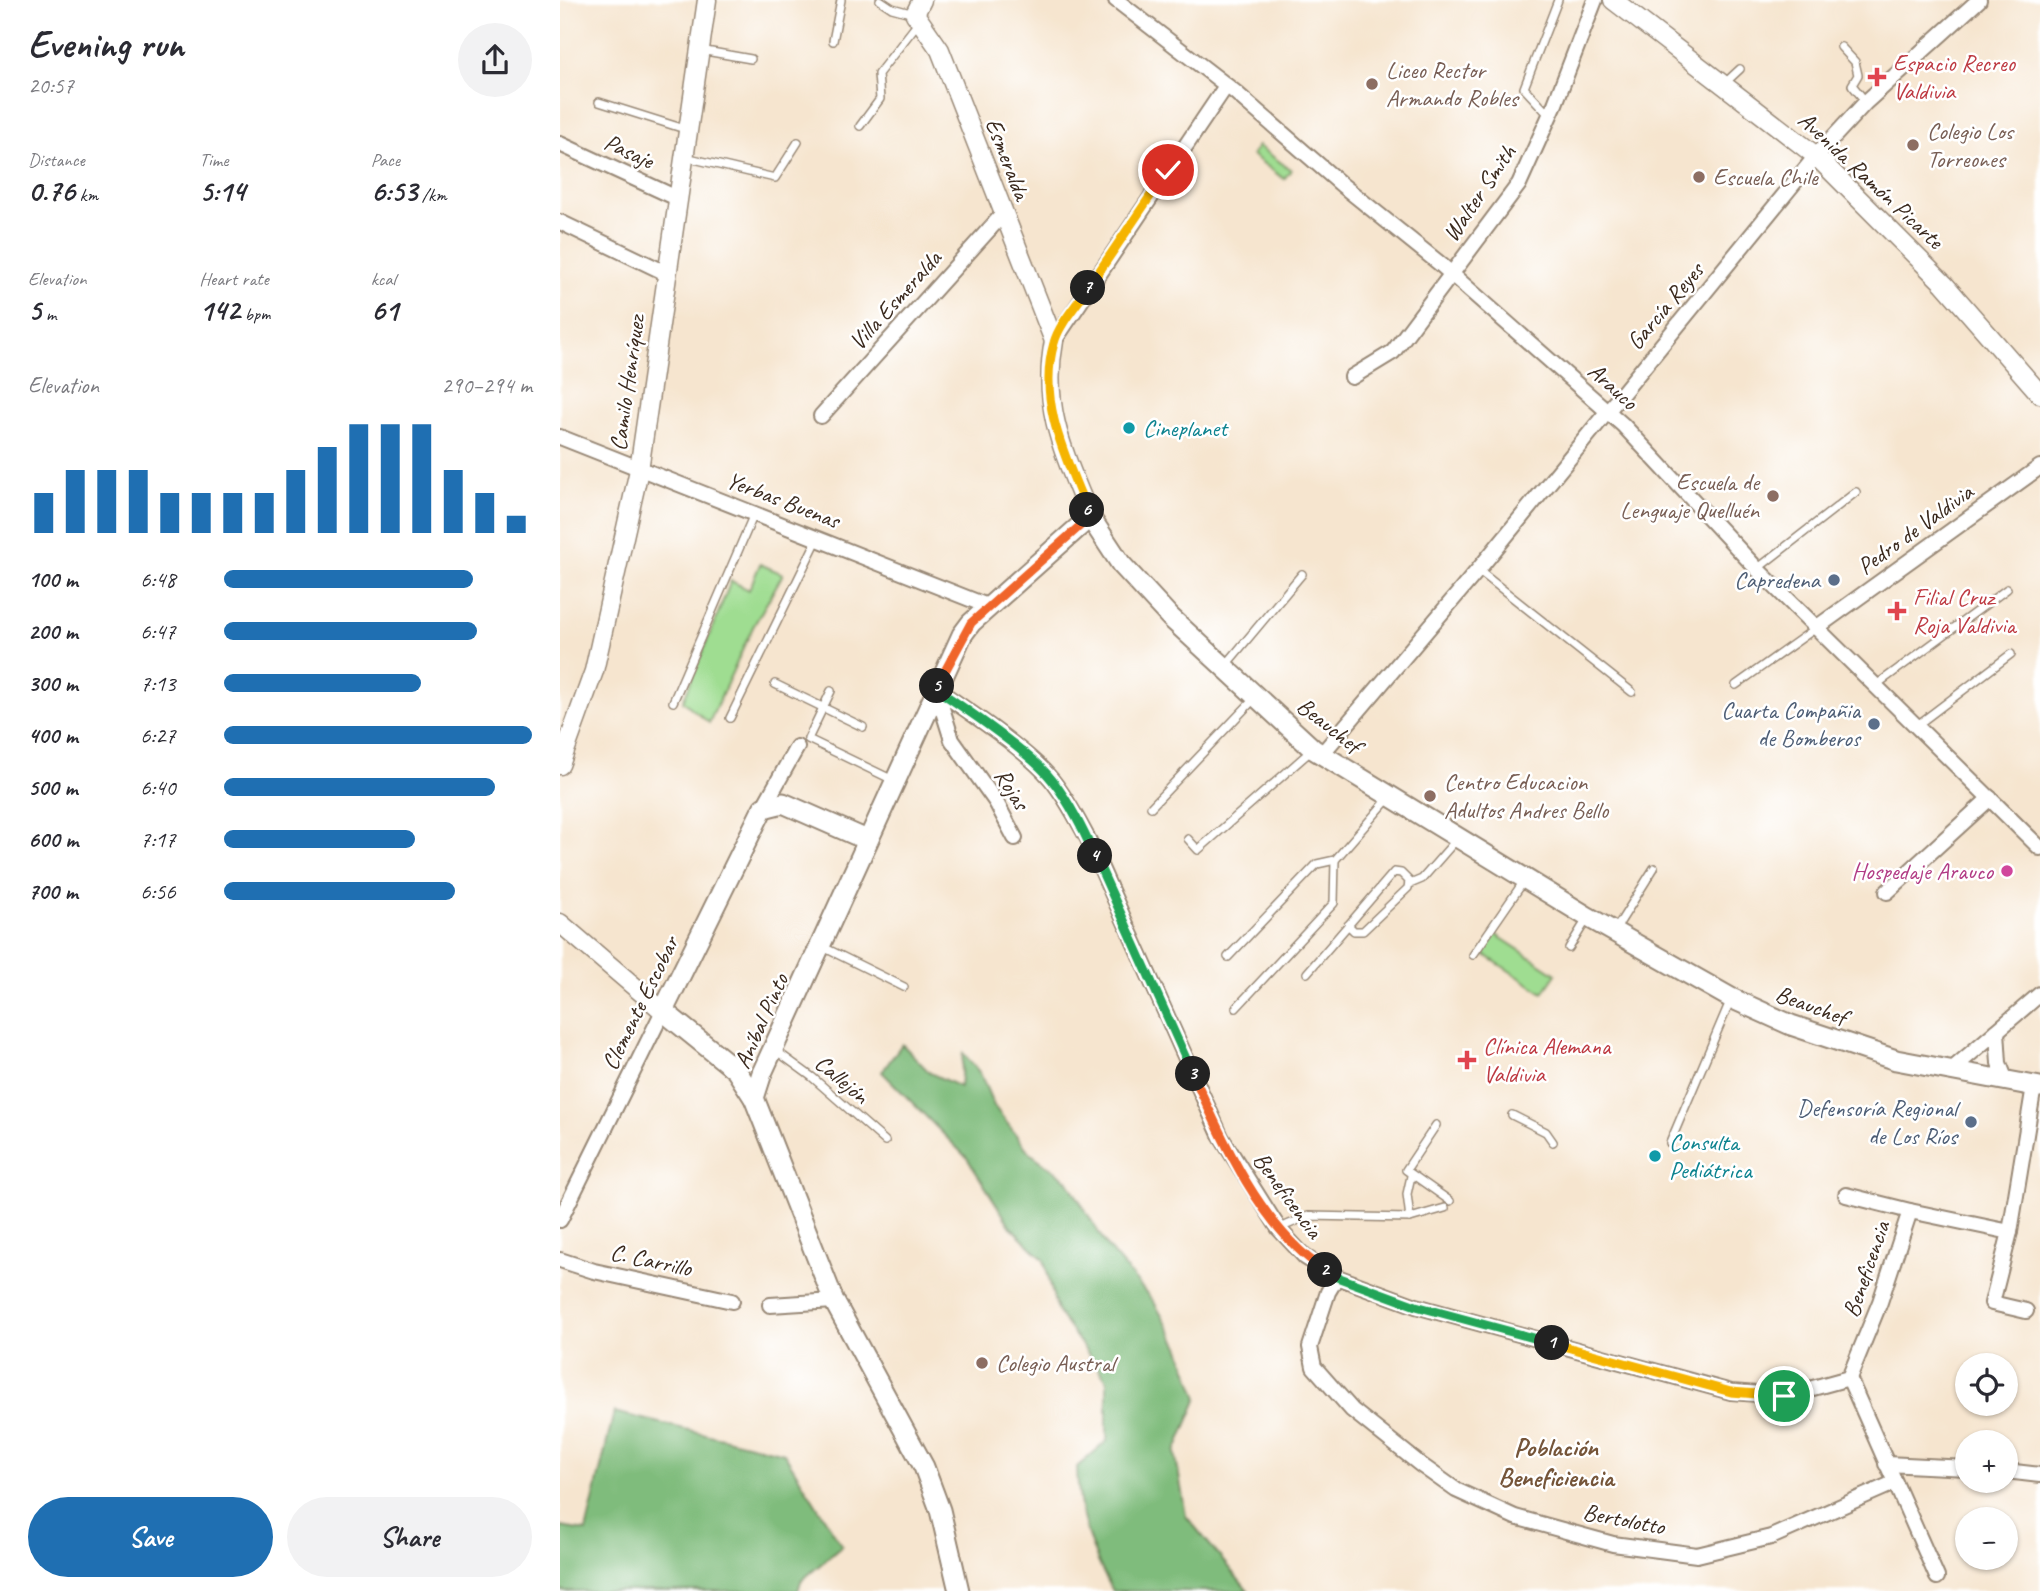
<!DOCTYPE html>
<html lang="en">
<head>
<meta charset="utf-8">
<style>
  body { margin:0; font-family:Caveat,sans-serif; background:#f2f2f3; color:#2b2b33; height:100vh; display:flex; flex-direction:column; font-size:26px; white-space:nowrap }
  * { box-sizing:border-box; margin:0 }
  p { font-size:23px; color:#7c7c81 }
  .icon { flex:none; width:38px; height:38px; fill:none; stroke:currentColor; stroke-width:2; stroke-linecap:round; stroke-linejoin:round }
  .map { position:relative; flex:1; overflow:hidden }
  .sheet { display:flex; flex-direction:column; background:#fff; width:560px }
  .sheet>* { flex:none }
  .controls { position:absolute; left:1395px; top:1353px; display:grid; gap:14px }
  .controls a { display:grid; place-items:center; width:63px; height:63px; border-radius:50%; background:#fff; box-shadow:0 2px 5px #0004; font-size:35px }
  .pin { position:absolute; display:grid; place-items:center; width:60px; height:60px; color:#fff; margin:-30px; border:4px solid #fff; border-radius:50%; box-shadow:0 2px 7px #0007 }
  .km { position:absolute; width:35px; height:35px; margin:-18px; border-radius:50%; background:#222; color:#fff; font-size:19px; line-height:35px; text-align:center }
  .round { display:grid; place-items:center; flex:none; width:74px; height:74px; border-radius:37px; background:#f2f2f3 }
  .headline { display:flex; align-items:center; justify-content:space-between; height:119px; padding:0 28px }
  h1 { font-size:38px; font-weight:600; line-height:52px }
  .metrics { display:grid; grid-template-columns:repeat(3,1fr); gap:10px; height:119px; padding:7px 28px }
  .metrics div { display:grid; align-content:center }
  .metrics b { font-size:30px; font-weight:600 }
  .metrics small { font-size:19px; font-weight:400 }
  .metrics p { font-size:19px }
  .chart { height:196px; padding:14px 28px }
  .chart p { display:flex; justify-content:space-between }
  .chart svg { width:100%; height:126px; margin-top:7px; stroke:#1f6fb2; stroke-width:6 }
  .cta { display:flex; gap:14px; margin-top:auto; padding:14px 28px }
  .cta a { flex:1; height:80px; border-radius:42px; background:#1f6fb2; color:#fff; font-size:28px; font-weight:600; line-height:80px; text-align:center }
  .cta a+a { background:#f2f2f3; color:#2b2b33 }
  ul { padding:0 28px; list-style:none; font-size:23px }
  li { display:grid; grid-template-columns:112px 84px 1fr; align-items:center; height:52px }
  li i { height:18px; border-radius:9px; background:#1f6fb2 }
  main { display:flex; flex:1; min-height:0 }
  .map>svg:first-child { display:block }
  .green { fill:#9fdd91; stroke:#6d8458; stroke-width:2 }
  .forest { fill:#7fbc7b; stroke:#5d734c; stroke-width:2 }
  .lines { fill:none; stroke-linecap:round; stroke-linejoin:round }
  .service-casing { stroke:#988876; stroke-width:10 }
  .minor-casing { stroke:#988876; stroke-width:18 }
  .tertiary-casing { stroke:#988876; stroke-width:21 }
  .secondary-casing { stroke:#988876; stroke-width:23 }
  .service { stroke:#fff; stroke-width:7 }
  .minor { stroke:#fff; stroke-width:14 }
  .tertiary { stroke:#fff; stroke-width:18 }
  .secondary { stroke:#fff; stroke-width:19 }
  .split-1-casing { stroke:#fff; stroke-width:14 }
  .split-2-casing { stroke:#fff; stroke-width:14 }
  .split-3-casing { stroke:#fff; stroke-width:14 }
  .split-4-casing { stroke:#fff; stroke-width:14 }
  .split-5-casing { stroke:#fff; stroke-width:14 }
  .split-6-casing { stroke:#fff; stroke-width:14 }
  .split-7-casing { stroke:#fff; stroke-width:14 }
  .split-8-casing { stroke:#fff; stroke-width:14 }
  .split-1 { stroke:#f5b400; stroke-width:9 }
  .split-2 { stroke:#22a559; stroke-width:9 }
  .split-3 { stroke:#f0652b; stroke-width:9 }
  .split-4 { stroke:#22a559; stroke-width:9 }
  .split-5 { stroke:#22a559; stroke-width:9 }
  .split-6 { stroke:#f0652b; stroke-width:9 }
  .split-7 { stroke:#f5b400; stroke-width:9 }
  .split-8 { stroke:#f5b400; stroke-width:9 }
  .health-dot { fill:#e0444e; stroke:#fff; stroke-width:2.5 }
  .education-dot { fill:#8d6e63; stroke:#fff; stroke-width:2.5 }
  .culture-dot { fill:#0f9aa8; stroke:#fff; stroke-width:2.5 }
  .service-dot { fill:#5c6f8a; stroke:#fff; stroke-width:2.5 }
  .hotel-dot { fill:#d1479c; stroke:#fff; stroke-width:2.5 }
  .labels { text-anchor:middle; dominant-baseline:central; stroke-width:5; stroke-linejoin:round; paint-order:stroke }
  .health-label { font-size:24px; fill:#be3a42; stroke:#fff; text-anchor:start }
  .education-label { font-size:24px; fill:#785e54; stroke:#fff; text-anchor:start }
  .street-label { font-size:24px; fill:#3b2a1e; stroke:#fff }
  .culture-label { font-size:24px; fill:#0d838f; stroke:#fff; text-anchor:start }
  .service-label { font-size:24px; fill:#4e5e75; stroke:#fff; text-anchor:end }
  .hotel-label { font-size:24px; fill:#b23c85; stroke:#fff; text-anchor:end }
  .neighbourhood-label { font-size:26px; font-weight:bold; fill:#755539; stroke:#fff }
</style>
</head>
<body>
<main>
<section class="sheet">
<div class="headline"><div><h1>Evening run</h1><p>20:57</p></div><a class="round"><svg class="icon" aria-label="share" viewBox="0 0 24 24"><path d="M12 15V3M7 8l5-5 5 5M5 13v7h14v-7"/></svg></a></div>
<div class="metrics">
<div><p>Distance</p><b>0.76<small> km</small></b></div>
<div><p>Time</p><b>5:14</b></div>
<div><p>Pace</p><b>6:53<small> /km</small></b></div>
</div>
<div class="metrics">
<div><p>Elevation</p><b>5<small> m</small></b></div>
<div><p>Heart rate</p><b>142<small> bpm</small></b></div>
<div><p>kcal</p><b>61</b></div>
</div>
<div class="chart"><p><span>Elevation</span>290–294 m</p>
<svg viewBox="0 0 160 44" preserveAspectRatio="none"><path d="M5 44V30M15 44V22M25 44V22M35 44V22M45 44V30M55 44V30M65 44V30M75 44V30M85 44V22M95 44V14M105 44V6M115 44V6M125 44V6M135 44V22M145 44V30M155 44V38"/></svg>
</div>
<ul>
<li><b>100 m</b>6:48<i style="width:81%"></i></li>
<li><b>200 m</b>6:47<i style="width:82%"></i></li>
<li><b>300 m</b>7:13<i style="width:64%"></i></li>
<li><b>400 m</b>6:27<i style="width:100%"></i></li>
<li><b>500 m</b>6:40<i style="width:88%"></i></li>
<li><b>600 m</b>7:17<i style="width:62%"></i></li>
<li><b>700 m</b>6:56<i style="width:75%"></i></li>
</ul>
<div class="cta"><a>Save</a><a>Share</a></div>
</section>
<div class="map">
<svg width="1480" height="1591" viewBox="0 0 1480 1591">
  <rect width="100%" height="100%" fill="#fff"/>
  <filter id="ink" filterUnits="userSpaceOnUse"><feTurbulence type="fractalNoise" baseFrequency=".0143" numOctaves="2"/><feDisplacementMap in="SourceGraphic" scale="14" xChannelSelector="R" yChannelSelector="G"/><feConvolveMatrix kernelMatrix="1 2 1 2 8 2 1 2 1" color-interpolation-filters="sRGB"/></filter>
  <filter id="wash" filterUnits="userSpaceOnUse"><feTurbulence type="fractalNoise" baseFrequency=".00686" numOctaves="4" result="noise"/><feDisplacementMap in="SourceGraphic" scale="28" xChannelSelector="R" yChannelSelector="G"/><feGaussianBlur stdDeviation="1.57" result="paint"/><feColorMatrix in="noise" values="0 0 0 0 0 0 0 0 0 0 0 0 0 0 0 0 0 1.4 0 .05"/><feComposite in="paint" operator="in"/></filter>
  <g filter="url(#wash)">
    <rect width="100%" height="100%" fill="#f6e5cf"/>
    <g class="green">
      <path d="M 698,146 L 731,170 L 724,179 L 692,155 Z"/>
      <path d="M 200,564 L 223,574 L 193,627 L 149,723 L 123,701 L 171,581 L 189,590 Z"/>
      <path d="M 935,934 L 996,974 L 983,993 L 922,953 Z"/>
    </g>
    <g class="forest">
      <path d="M 342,1044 L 370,1073 L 400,1087 L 403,1053 L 420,1073 L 434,1106 L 470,1153 L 507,1180 L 548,1248 L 594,1302 L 619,1346 L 638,1398 L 615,1452 L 626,1516 L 688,1591 L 553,1591 C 530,1551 518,1513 517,1467 L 547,1441 L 547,1380 L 497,1311 L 484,1260 L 451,1227 L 407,1158 L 322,1072 Z"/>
      <path d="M 54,1412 L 224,1453 L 282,1546 L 241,1581 L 238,1591 L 0,1591 L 0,1527 L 26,1531 Z"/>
    </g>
  </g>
  <g filter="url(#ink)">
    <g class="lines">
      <defs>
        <g id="service">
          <path d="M 320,0 L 332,8 L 354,14"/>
          <path d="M 273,41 L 281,0"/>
          <path d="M 1281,47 L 1295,62 L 1298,75 L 1292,85 L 1306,102"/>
          <path d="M 140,50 L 191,59"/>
          <path d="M 1165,83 L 1180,69"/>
          <path d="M 39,102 L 128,130"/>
          <path d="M 990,116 L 964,88 L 998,0"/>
          <path d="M 300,126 L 320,99 L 318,74 L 358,23"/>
          <path d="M 125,157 L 215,178 L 238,142"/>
          <path d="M 1197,569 L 1296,492"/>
          <path d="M 918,570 L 1072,692"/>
          <path d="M 665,666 L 742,574"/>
          <path d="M 215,684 L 303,727"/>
          <path d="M 1176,685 L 1256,628"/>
          <path d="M 1316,685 L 1447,589"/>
          <path d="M 271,691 L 248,739 L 333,780"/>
          <path d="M 113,702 L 194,514"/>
          <path d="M 170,718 L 258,538"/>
          <path d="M 1356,726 L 1451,654"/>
          <path d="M 591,807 L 695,698"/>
          <path d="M 628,839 L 638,850 L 753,749"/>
          <path d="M 850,884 L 862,879 L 897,839"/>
          <path d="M 1054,932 L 1094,868"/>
          <path d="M 263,947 L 344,987"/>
          <path d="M 1009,948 L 1027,919"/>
          <path d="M 913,955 L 964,881"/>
          <path d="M 668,957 L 757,864 L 775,860 L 829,798"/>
          <path d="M 747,973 L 834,872 L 841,873 L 849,881 L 848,888 L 803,931 L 794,931 L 788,925"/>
          <path d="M 676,1008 L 774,903 L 775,860"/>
          <path d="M 215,1050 L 252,1077 L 325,1141"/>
          <path d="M 952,1115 L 986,1132 L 993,1142"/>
          <path d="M 876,1125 L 846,1170 L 890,1201"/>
          <path d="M 1110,1143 L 1171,999"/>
          <path d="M 850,1218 L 847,1194 L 851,1176"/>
          <path d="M 720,1228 L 748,1216 L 850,1218 L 885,1208"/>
        </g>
        <g id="minor">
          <path d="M 556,0 L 675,92 L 782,185 L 879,263 L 1063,425 L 1197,569 L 1480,848"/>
          <path d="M 0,144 L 119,199"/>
          <path d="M 0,222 L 108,274"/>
          <path d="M 494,341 L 666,86"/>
          <path d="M 792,377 L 833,352 L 959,184 L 995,104 L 1035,0"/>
          <path d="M 261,416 L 443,214"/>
          <path d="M 0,437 L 430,607"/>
          <path d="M 1256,628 L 1480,467"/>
          <path d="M 376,689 C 407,710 468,751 491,779 C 506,797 517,819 528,839 L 661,1137 L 719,1229 L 745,1257 L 777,1277 L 856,1306 L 1171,1392 L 1224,1396 L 1289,1378 L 1320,1302 L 1350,1211 L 1450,1232 L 1474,1086"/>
          <path d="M 376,689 L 392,740 L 436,802 L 455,838"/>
          <path d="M 761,755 L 918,570 L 1256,156 L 1306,102 L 1419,0"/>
          <path d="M 203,808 L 237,747"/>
          <path d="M 1327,892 L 1430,798"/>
          <path d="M 1437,1031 L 1439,1063 L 1446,1081"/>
          <path d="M 1389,1072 L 1480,994"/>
          <path d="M 1286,1195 L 1350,1211"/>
          <path d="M 0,1220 L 103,1011"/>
          <path d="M 1450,1232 L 1432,1303 L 1466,1311"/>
          <path d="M 0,1260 L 34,1271 L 172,1301"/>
          <path d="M 777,1277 L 768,1292 L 750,1347 L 754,1367 L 792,1410 L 861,1465 L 896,1490 L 955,1517 L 1053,1544 L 1137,1555 L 1211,1537 L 1334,1483"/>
          <path d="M 210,1305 L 274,1301"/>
          <path d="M 1289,1378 L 1377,1577"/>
          <path d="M 1326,1464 L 1407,1468"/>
          <path d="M 1446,1471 L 1480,1475"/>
        </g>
        <g id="tertiary">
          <path d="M 362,0 L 355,14 L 380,50 L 494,341 C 481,409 505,455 530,517"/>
          <path d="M 1053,0 L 1256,156 L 1384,284 L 1480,394"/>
          <path d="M 0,765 L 34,671 L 79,470 L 147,0"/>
          <path d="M 0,923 L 103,1011"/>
        </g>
        <g id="secondary">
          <path d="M 307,840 L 223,803 L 203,808 L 103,1011 L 176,1070 L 194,1098 L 274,1301 L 364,1467 L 380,1510 L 399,1591"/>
          <path d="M 194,1098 L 202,1073 L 402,635 L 411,623 L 530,517 L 561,564 L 610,617 L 753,749 L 1028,917 L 1171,998 L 1231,1025 L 1336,1060 L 1480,1087"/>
        </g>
      </defs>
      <use href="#service" class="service-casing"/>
      <use href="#minor" class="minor-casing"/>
      <use href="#tertiary" class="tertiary-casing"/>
      <use href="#secondary" class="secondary-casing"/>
      <use href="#service" class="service"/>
      <use href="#minor" class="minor"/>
      <use href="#tertiary" class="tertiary"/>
      <use href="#secondary" class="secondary"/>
    </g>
  </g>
  <g class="lines" filter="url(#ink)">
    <defs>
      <path id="split-1" d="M 992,1343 L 1171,1392 L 1224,1396"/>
      <path id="split-2" d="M 765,1270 L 777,1277 L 856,1306 L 992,1343"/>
      <path id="split-3" d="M 633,1074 C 662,1140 702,1230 765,1270"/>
      <path id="split-4" d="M 535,856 L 633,1074"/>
      <path id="split-5" d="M 377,686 L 376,689 C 406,709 471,753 492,780 C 510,803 523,830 535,856"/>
      <path id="split-6" d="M 377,686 L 411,623 L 530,517 L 527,510"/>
      <path id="split-7" d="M 527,510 C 506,458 477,401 494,343 C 499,324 517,305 528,288"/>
      <path id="split-8" d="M 528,288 L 608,170"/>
    </defs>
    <use href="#split-1" class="split-1-casing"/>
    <use href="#split-2" class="split-2-casing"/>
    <use href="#split-3" class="split-3-casing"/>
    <use href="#split-4" class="split-4-casing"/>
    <use href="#split-5" class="split-5-casing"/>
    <use href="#split-6" class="split-6-casing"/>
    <use href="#split-7" class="split-7-casing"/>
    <use href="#split-8" class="split-8-casing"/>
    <use href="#split-1" class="split-1"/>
    <use href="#split-2" class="split-2"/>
    <use href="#split-3" class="split-3"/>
    <use href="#split-4" class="split-4"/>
    <use href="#split-5" class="split-5"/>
    <use href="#split-6" class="split-6"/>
    <use href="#split-7" class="split-7"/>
    <use href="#split-8" class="split-8"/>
  </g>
  <g class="health-dot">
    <path d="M1313.5 66.5h7v7h7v7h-7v7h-7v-7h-7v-7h7z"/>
    <path d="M1333.5 600.5h7v7h7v7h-7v7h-7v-7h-7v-7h7z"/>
    <path d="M903.5 1049.5h7v7h7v7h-7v7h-7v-7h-7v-7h7z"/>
  </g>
  <g class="education-dot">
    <circle cx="812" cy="84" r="7"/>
    <circle cx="1353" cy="145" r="7"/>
    <circle cx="1139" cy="177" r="7"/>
    <circle cx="1213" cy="496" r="7"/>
    <circle cx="870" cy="796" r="7"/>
    <circle cx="422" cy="1363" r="7"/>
  </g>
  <g class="culture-dot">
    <circle cx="569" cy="428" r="7"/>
    <circle cx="1095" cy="1156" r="7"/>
  </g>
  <g class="service-dot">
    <circle cx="1274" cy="580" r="7"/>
    <circle cx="1314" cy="724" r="7"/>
    <circle cx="1411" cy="1122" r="7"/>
  </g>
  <circle class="hotel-dot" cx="1447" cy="871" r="7"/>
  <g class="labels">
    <g class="health-label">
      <text x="1333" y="63">Espacio Recreo<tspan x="1333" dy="28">Valdivia</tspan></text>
      <text x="1353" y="597">Filial Cruz<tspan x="1353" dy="28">Roja Valdivia</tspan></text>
      <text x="923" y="1046">Clínica Alemana<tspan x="923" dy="28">Valdivia</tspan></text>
    </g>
    <g class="education-label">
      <text x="826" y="70">Liceo Rector<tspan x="826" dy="28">Armando Robles</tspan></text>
      <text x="1367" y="131">Colegio Los<tspan x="1367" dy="28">Torreones</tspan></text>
      <text x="1153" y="177">Escuela Chile</text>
      <text x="1199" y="482" text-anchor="end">Escuela de<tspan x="1199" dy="28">Lenguaje Quelluén</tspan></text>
      <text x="884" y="782">Centro Educacion<tspan x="884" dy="28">Adultos Andres Bello</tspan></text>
      <text x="436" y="1363">Colegio Austral</text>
    </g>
    <g class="street-label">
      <text transform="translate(69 151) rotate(25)">Pasaje</text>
      <text transform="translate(448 159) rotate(69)">Esmeralda</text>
      <text transform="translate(1311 180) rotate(43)">Avenida Ramón Picarte</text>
      <text transform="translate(919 193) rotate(-56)">Walter Smith</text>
      <text transform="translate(335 300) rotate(-48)">Villa Esmeralda</text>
      <text transform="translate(1105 306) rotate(-50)">García Reyes</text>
      <text transform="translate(67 383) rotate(-82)">Camilo Henríquez</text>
      <text transform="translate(1053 386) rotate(42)">Arauco</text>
      <text transform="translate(223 500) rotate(21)">Yerbas Buenas</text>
      <text transform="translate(1355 529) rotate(-36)">Pedro de Valdivia</text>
      <text transform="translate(769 725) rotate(38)">Beauchef</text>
      <text transform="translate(452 789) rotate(58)">Rojas</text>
      <text transform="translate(80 1003) rotate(-64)">Clemente Escobar</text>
      <text transform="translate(1251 1005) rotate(20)">Beauchef</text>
      <text transform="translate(201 1021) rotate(-66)">Aníbal Pinto</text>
      <text transform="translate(282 1079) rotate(40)">Callejón</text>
      <text transform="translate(728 1195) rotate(54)">Beneficencia</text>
      <text transform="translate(91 1260) rotate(12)">C. Carrillo</text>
      <text transform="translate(1306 1269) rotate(-71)">Beneficencia</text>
      <text transform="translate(1064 1519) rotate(11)">Bertolotto</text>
    </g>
    <g class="culture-label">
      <text x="583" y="428">Cineplanet</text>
      <text x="1109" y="1142">Consulta<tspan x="1109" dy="28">Pediátrica</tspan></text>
    </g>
    <g class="service-label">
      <text x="1260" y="580">Capredena</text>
      <text x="1300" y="710">Cuarta Compañia<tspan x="1300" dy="28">de Bomberos</tspan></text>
      <text x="1397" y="1108">Defensoría Regional<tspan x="1397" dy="28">de Los Ríos</tspan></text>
    </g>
    <g class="hotel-label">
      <text x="1433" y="871">Hospedaje Arauco</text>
    </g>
    <g class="neighbourhood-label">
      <text x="996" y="1447">Población<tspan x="996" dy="30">Beneficiencia</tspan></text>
    </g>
  </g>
</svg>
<div class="controls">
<a><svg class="icon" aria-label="locate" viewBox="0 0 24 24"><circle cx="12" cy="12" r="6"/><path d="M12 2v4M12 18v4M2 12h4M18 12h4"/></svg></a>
<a>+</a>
<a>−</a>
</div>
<div class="pin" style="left:1224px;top:1396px;background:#1e9e55"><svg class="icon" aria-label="arrive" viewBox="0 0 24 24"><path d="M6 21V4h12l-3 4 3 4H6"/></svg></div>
<div class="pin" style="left:608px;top:170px;background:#d93025"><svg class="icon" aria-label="check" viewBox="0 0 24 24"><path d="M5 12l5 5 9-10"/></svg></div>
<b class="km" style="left:992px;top:1343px">1</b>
<b class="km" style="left:765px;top:1270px">2</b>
<b class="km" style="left:633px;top:1074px">3</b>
<b class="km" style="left:535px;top:856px">4</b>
<b class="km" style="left:377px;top:686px">5</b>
<b class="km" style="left:527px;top:510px">6</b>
<b class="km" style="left:528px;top:288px">7</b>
</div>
</main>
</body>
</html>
